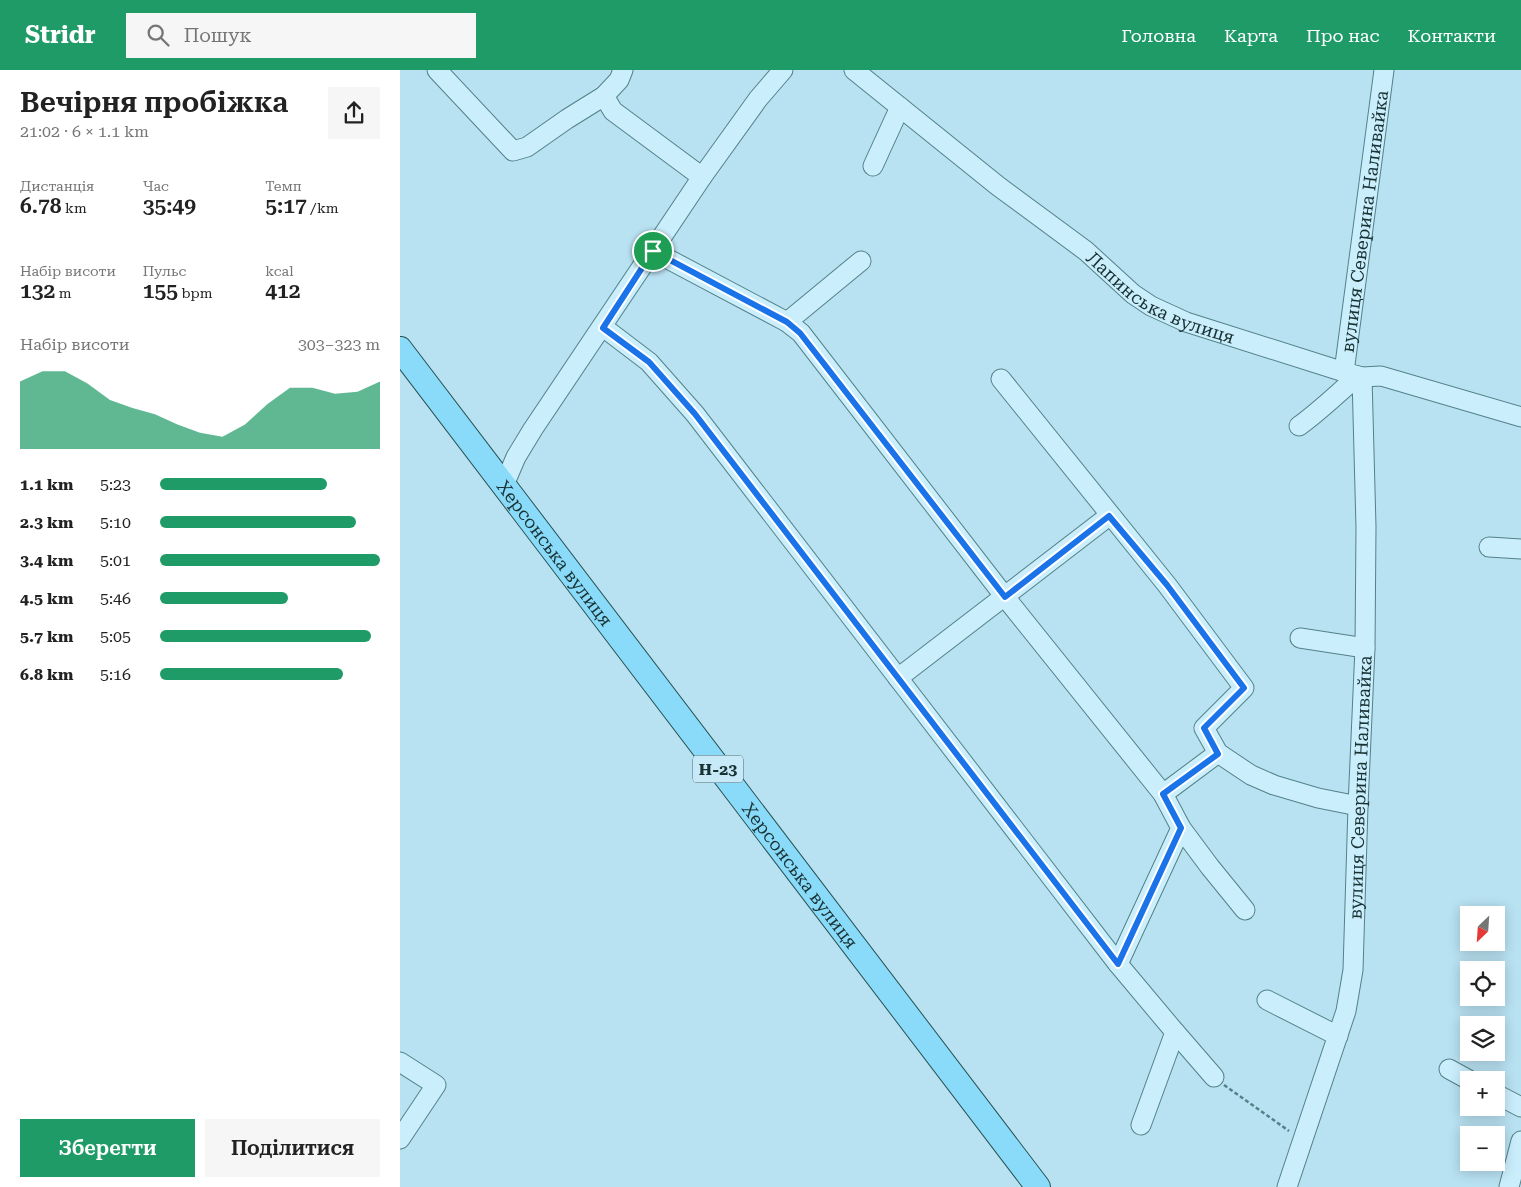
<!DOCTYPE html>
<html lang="uk">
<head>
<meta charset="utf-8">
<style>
  body { margin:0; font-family:"Roboto Serif",serif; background:#f6f6f6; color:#222; height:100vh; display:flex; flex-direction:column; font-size:19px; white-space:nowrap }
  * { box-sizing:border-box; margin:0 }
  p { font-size:16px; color:#767676 }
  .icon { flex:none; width:28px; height:28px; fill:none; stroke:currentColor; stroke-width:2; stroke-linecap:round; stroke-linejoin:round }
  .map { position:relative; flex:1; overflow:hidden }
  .sheet { display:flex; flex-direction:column; background:#fff; width:400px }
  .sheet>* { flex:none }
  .needle { width:32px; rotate:205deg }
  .buttons { position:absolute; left:1060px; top:836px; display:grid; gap:10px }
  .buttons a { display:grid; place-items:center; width:45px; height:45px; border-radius:0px; background:#fff; box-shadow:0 2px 12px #0003; font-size:25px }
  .pin { position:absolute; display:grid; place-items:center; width:42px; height:42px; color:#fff; margin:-21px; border:2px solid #fff; border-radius:50%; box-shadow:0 1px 5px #0007 }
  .round { display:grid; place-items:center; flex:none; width:52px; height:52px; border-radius:0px; background:#f6f6f6 }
  .overview { display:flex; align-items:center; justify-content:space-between; height:85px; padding:0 20px }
  h1 { font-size:28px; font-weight:600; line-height:38px }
  .stats { display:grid; grid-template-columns:repeat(3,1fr); gap:8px; height:85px; padding:5px 20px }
  .stats div { display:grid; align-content:center }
  .stats b { font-size:21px; font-weight:600 }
  .stats small { font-size:14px; font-weight:400 }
  .stats p { font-size:14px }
  .chart { height:140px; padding:10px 20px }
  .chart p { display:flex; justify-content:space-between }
  .chart svg { width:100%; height:90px; margin-top:5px; fill:#1e9b66; opacity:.7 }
  .button { display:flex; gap:10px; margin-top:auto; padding:10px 20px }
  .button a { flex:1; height:58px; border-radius:0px; background:#1e9b66; color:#fff; font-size:20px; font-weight:600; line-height:58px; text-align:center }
  .button a+a { background:#f6f6f6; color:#222 }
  ul { padding:0 20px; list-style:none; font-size:16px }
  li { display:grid; grid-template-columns:80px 60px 1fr; align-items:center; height:38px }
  li i { height:12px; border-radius:6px; background:#1e9b66 }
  header { display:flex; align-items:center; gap:30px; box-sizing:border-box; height:70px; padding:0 25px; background:#1e9b66; color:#fff }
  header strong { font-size:24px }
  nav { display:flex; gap:28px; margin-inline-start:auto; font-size:18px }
  .search { width:350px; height:45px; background:#f6f6f6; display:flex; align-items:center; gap:12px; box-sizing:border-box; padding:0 18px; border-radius:0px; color:#767676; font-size:19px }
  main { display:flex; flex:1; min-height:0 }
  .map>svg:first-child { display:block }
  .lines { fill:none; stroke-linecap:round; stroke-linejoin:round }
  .minor-casing { stroke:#528288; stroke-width:21 }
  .major-casing { stroke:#275254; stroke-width:26 }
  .path { stroke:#528288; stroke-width:2.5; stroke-dasharray:4 2.5; stroke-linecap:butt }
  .minor { stroke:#cbeefc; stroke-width:19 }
  .major { stroke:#8adbf9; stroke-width:24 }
  .route-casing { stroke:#fff; stroke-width:10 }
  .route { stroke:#1a73e8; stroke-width:6 }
  .labels { text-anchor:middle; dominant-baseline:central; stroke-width:4; stroke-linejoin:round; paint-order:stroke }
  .shield { fill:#c8eaf8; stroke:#4e6a70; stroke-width:1 }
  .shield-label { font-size:16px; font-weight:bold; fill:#193335 }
  .street-label { font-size:18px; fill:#193335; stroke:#c8eaf8 }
</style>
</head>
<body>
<header>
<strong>Stridr</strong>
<div class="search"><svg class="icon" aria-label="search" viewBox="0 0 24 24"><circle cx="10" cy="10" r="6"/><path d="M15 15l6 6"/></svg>Пошук</div>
<nav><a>Головна</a><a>Карта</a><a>Про нас</a><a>Контакти</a></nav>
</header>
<main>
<section class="sheet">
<div class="overview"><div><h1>Вечірня пробіжка</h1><p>21:02 · 6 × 1.1 km</p></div><a class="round"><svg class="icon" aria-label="share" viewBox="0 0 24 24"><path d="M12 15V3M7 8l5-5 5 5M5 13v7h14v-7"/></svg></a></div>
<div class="stats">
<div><p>Дистанція</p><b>6.78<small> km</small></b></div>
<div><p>Час</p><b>35:49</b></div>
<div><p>Темп</p><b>5:17<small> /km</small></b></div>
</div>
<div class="stats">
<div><p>Набір висоти</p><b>132<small> m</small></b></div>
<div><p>Пульс</p><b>155<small> bpm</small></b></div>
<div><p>kcal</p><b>412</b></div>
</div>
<div class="chart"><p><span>Набір висоти</span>303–323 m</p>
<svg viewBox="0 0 160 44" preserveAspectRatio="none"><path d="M0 44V11L10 6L20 6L30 12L40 20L50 24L60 27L70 32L80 36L90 38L100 32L110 22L120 14L130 14L140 17L150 16L160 11V44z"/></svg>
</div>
<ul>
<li><b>1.1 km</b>5:23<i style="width:76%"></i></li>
<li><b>2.3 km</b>5:10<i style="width:89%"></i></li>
<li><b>3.4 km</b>5:01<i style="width:100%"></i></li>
<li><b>4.5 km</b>5:46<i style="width:58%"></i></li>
<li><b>5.7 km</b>5:05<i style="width:96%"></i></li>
<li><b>6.8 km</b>5:16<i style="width:83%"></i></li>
</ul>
<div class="button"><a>Зберегти</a><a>Поділитися</a></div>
</section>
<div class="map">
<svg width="1121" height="1117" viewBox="0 0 1121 1117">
  <rect width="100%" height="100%" fill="#b8e1f1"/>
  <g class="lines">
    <defs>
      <g id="minor">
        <path d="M 37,0 L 113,81 L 127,77 L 167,49 L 204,26 L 219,10 L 223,0"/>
        <path id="s1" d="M 454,0 L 598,116 L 686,181 L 733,224 L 751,236 L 786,252 L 944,302 L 962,307 L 981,306 L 1121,347"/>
        <path d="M 204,26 L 213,41 L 302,107"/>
        <path d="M 473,96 L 500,37"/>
        <path d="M 253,181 L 387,252 L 401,263 L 605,527 L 763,724 L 781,758 L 810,797 L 845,840"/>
        <path d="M 387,252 L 461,191"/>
        <path d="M 203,257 L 249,292 L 295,344 L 718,894 L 775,962 L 741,1055"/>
        <path id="s2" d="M 944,302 L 984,0"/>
        <path d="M 601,309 L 767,515 L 844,618 L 804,658 L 818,683 L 851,705 L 874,715 L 918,728 L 958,736"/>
        <path d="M 899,356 C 920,341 938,323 958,306"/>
        <path d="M 104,415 L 116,387 L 133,359 L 302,107 L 358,29 L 383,0"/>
        <path d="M 1089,477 L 1121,479"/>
        <path d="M 900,568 L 965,578"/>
        <path d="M 498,608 L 709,446"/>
        <path d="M 763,724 L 818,683"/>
        <path d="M 718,894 L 781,758"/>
        <path d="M 867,930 L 938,966"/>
        <path d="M 775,962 L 814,1007"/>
        <path d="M 0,992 L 36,1015 L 0,1069"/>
        <path d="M 1049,999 L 1069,1010"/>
        <path d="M 1096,1024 L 1121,1037"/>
        <path id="s3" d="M 887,1117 L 946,941 L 953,900 L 958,736 L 965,578 L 966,457 L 962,307"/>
        <path d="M 1109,1117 L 1121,1071"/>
      </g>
      <g id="major">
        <path id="s4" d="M 0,279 L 638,1117"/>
      </g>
    </defs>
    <use href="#minor" class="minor-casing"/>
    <use href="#major" class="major-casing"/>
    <path class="path" d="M 824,1015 L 889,1061"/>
    <use href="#minor" class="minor"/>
    <use href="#major" class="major"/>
  </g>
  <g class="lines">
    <defs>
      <path id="route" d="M 253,181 L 387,252 L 400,263 L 605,527 L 709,446 L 767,515 L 844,618 L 804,658 L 818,684 L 763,724 L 781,758 L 718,894 L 295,344 L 249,292 L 203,258 Z"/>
    </defs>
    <use href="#route" class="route-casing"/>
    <use href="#route" class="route"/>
  </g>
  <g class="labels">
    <rect class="shield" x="293" y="685.5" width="50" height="27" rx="4"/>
    <g class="shield-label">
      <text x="318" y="699">Н-23</text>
    </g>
    <g class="street-label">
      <text stroke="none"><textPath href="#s2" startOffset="152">вулиця Северина Наливайка</textPath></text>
      <text stroke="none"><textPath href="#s1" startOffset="384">Лапинська вулиця</textPath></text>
      <text stroke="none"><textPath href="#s4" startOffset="256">Херсонська вулиця</textPath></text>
      <text stroke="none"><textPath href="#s3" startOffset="410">вулиця Северина Наливайка</textPath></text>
      <text stroke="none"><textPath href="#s4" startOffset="661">Херсонська вулиця</textPath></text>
    </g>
  </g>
</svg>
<div class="buttons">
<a><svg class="needle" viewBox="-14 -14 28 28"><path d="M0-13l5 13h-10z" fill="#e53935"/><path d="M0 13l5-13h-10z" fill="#767676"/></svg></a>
<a><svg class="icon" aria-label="locate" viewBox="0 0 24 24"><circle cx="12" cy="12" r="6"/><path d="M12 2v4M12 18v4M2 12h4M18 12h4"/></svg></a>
<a><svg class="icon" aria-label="layers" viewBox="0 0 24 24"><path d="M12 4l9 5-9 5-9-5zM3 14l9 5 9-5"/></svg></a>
<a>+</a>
<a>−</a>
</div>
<div class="pin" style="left:253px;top:181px;background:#1e9e55"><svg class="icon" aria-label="arrive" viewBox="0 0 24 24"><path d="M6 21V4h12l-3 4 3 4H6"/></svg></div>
</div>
</main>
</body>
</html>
